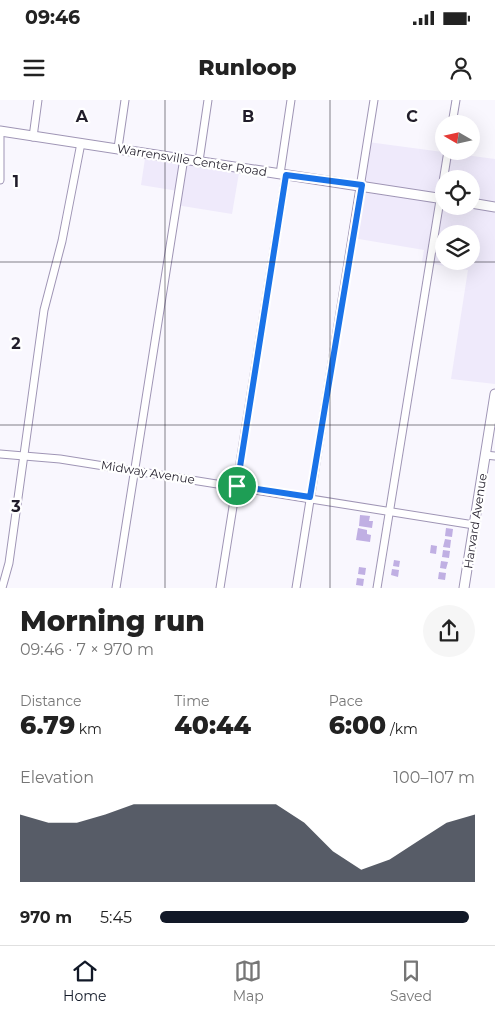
<!DOCTYPE html>
<html lang="en">
<head>
<meta charset="utf-8">
<style>
  body { margin:0; font-family:Montserrat,sans-serif; background:#f6f6f6; color:#222; height:100vh; display:flex; flex-direction:column; font-size:19px; white-space:nowrap }
  * { box-sizing:border-box; margin:0 }
  p { font-size:16px; color:#767676 }
  .icon { flex:none; width:28px; height:28px; fill:none; stroke:currentColor; stroke-width:2; stroke-linecap:round; stroke-linejoin:round }
  .map { position:relative; height:488px; overflow:hidden }
  .details { display:flex; flex-direction:column; background:#fff; flex:1 }
  .details>* { flex:none }
  .needle { width:32px; rotate:279deg }
  .controls { position:absolute; left:435px; top:15px; display:grid; gap:10px }
  .controls a { display:grid; place-items:center; width:45px; height:45px; border-radius:50%; background:#fff; box-shadow:0 5px 20px #0002; font-size:25px }
  .pin { position:absolute; display:grid; place-items:center; width:42px; height:42px; color:#fff; margin:-21px; border:2px solid #fff; border-radius:50%; box-shadow:0 1px 5px #0007 }
  .round { display:grid; place-items:center; flex:none; width:52px; height:52px; border-radius:26px; background:#f6f6f6 }
  .head { display:flex; align-items:center; justify-content:space-between; height:85px; padding:0 20px }
  h1 { font-size:28px; font-weight:800; line-height:38px }
  .metrics { display:grid; grid-template-columns:repeat(3,1fr); gap:8px; height:85px; padding:5px 20px }
  .metrics div { display:grid; align-content:center }
  .metrics b { font-size:25px; font-weight:800 }
  .metrics small { font-size:14px; font-weight:400 }
  .metrics p { font-size:14px }
  .chart { height:140px; padding:10px 20px }
  .chart p { display:flex; justify-content:space-between }
  .chart svg { width:100%; height:90px; margin-top:5px; fill:#111827; opacity:.7 }
  ul { padding:0 20px; list-style:none; font-size:16px }
  li { display:grid; grid-template-columns:80px 60px 1fr; align-items:center; height:38px }
  li i { height:12px; border-radius:6px; background:#111827 }
  .status { display:flex; justify-content:space-between; align-items:center; height:35px; padding:0 25px; background:#fff; direction:ltr }
  .status svg { height:14px; fill:currentColor }
  header { display:flex; justify-content:space-between; align-items:center; height:65px; padding:0 20px; background:#fff; font-size:22px; font-weight:800 }
  .dock { display:flex; justify-content:space-around; align-items:center; height:70px; border-top:1px solid #e0e0e0; background:#fff; font-size:14px; color:#767676 }
  .dock a { display:grid; justify-items:center; gap:2px }
  .dock .current { color:#111827 }
  .map>svg:first-child { display:block }
  .built { fill:#efeafb; fill-rule:evenodd }
  .building { fill:#c0afe3 }
  .lines { fill:none; stroke-linecap:round; stroke-linejoin:round }
  .minor-casing { stroke:#9f95b5; stroke-width:9 }
  .major-casing { stroke:#9f95b5; stroke-width:11 }
  .minor { stroke:#fff; stroke-width:7 }
  .major { stroke:#fff; stroke-width:9 }
  .route-casing { stroke:#fff; stroke-width:10 }
  .route { stroke:#1a73e8; stroke-width:6 }
  .grid { fill:none; stroke:#211d2a; stroke-width:1; stroke-opacity:0.55 }
  .labels { text-anchor:middle; dominant-baseline:central; stroke-width:4.5; stroke-linejoin:round; paint-order:stroke }
  .street-label { font-size:12px; fill:#211d2a; stroke:#fff }
  .grid-label { font-size:16px; text-anchor:middle; font-weight:bold; fill:#211d2a; stroke:#fff; stroke-width:4.5; stroke-linejoin:round; paint-order:stroke }
</style>
</head>
<body>
<div class="status"><b>09:46</b><svg viewBox="0 0 49 12"><path d="M0 12V9h3v3zM5 12V6h3v6zM10 12V3h3v9zM15 12V0h3v12zM26 1h20v11H26zM47 4h2v5h-2z"/></svg></div>
<header><svg class="icon" aria-label="menu" viewBox="0 0 24 24"><path d="M4 6h16M4 12h16M4 18h16"/></svg>Runloop<svg class="icon" aria-label="person" viewBox="0 0 24 24"><circle cx="12" cy="8" r="4"/><path d="M4 21q1-7 8-7t8 7"/></svg></header>
<div class="map">
<svg width="495" height="488" viewBox="0 0 495 488">
  <rect width="100%" height="100%" fill="#f9f7fe"/>
  <g class="built">
    <path d="M 368,42 L 495,59 L 495,284 L 451,279 L 468,170 L 422,162 L 424,150 L 353,138 ZM 444,79 L 471,79 L 471,106 L 444,106 ZM 444,134 L 471,134 L 471,161 L 444,161 Z"/>
    <path d="M 146,52 L 240,67 L 232,114 L 176,105 L 178,91 L 141,85 Z"/>
  </g>
  <g class="building">
    <path d="M 360,415 L 370,416 L 369,421 L 373,421 L 372,428 L 359,426 Z"/>
    <path d="M 358,428 L 367,430 L 367,434 L 371,435 L 370,442 L 356,440 Z"/>
    <path d="M 446,428 L 453,429 L 452,437 L 445,436 Z"/>
    <path d="M 445,439 L 451,440 L 450,448 L 443,447 Z"/>
    <path d="M 431,445 L 437,446 L 436,454 L 430,453 Z"/>
    <path d="M 443,450 L 450,451 L 449,458 L 442,457 Z"/>
    <path d="M 394,460 L 400,461 L 399,467 L 393,466 Z"/>
    <path d="M 441,461 L 448,462 L 446,469 L 440,468 Z"/>
    <path d="M 359,467 L 366,468 L 365,475 L 358,474 Z"/>
    <path d="M 392,469 L 399,470 L 398,477 L 391,475 Z"/>
    <path d="M 439,472 L 446,473 L 445,480 L 438,479 Z"/>
    <path d="M 357,478 L 364,479 L 363,486 L 356,485 Z"/>
  </g>
  <g class="lines">
    <defs>
      <g id="minor">
        <path d="M 452,24 L 456,0"/>
        <path d="M 33,37 L 38,0"/>
        <path d="M 118,48 L 125,0"/>
        <path d="M 199,61 L 208,0"/>
        <path d="M 280,74 L 291,0"/>
        <path d="M 0,80 L 0,32"/>
        <path d="M 0,354 L 60,359 L 474,425"/>
        <path d="M 485,355 L 495,356"/>
        <path d="M 2,488 L 9,463 L 44,210 L 62,141 L 81,43"/>
        <path d="M 116,488 L 184,58"/>
        <path d="M 220,488 L 286,75"/>
        <path d="M 296,488 L 374,0"/>
        <path d="M 377,488 L 448,51"/>
      </g>
      <g id="major">
        <path d="M 0,31 L 444,99"/>
        <path d="M 471,103 L 495,107"/>
        <path d="M 464,488 L 495,294"/>
      </g>
    </defs>
    <use href="#minor" class="minor-casing"/>
    <use href="#major" class="major-casing"/>
    <use href="#minor" class="minor"/>
    <use href="#major" class="major"/>
  </g>
  <g class="lines">
    <defs>
      <path id="route" d="M 286,75 L 362,85 L 310,397 L 237,386 Z"/>
    </defs>
    <use href="#route" class="route-casing"/>
    <use href="#route" class="route"/>
  </g>
  <path class="grid" d="M 165,0 L 165,488M 330,0 L 330,488M 0,162 L 495,162M 0,325 L 495,325"/>
  <g class="labels">
    <g class="street-label">
      <text transform="translate(192 60) rotate(9)">Warrensville Center Road</text>
      <text transform="translate(148 372) rotate(9)">Midway Avenue</text>
      <text transform="translate(475 421) rotate(-81)">Harvard Avenue</text>
    </g>
  </g>
  <g class="grid-label">
    <text x="82" y="22">A</text>
    <text x="248" y="22">B</text>
    <text x="412" y="22">C</text>
    <text x="16" y="87">1</text>
    <text x="16" y="249">2</text>
    <text x="16" y="412">3</text>
  </g>
</svg>
<div class="controls">
<a><svg class="needle" viewBox="-14 -14 28 28"><path d="M0-13l5 13h-10z" fill="#e53935"/><path d="M0 13l5-13h-10z" fill="#767676"/></svg></a>
<a><svg class="icon" aria-label="locate" viewBox="0 0 24 24"><circle cx="12" cy="12" r="6"/><path d="M12 2v4M12 18v4M2 12h4M18 12h4"/></svg></a>
<a><svg class="icon" aria-label="layers" viewBox="0 0 24 24"><path d="M12 4l9 5-9 5-9-5zM3 14l9 5 9-5"/></svg></a>
</div>
<div class="pin" style="left:237px;top:386px;background:#1e9e55"><svg class="icon" aria-label="arrive" viewBox="0 0 24 24"><path d="M6 21V4h12l-3 4 3 4H6"/></svg></div>
</div>
<section class="details">
<div class="head"><div><h1>Morning run</h1><p>09:46 · 7 × 970 m</p></div><a class="round"><svg class="icon" aria-label="share" viewBox="0 0 24 24"><path d="M12 15V3M7 8l5-5 5 5M5 13v7h14v-7"/></svg></a></div>
<div class="metrics">
<div><p>Distance</p><b>6.79<small> km</small></b></div>
<div><p>Time</p><b>40:44</b></div>
<div><p>Pace</p><b>6:00<small> /km</small></b></div>
</div>
<div class="chart"><p><span>Elevation</span>100–107 m</p>
<svg viewBox="0 0 160 44" preserveAspectRatio="none"><path d="M0 44V11L10 15L20 15L30 11L40 6L50 6L60 6L70 6L80 6L90 6L100 15L110 29L120 38L130 33L140 24L150 15L160 11V44z"/></svg>
</div>
<ul>
<li><b>970 m</b>5:45<i style="width:98%"></i></li>
</ul>
</section>
<nav class="dock">
<a class="current"><svg class="icon" aria-label="home" viewBox="0 0 24 24"><path d="M3 11l9-7 9 7M6 9v11h12V9"/></svg>Home</a>
<a><svg class="icon" aria-label="map" viewBox="0 0 24 24"><path d="M3 6l6-2 6 2 6-2v14l-6 2-6-2-6 2zM9 4v14M15 6v14"/></svg>Map</a>
<a><svg class="icon" aria-label="saved" viewBox="0 0 24 24"><path d="M7 4h10v16l-5-4-5 4z"/></svg>Saved</a>
</nav>
</body>
</html>
